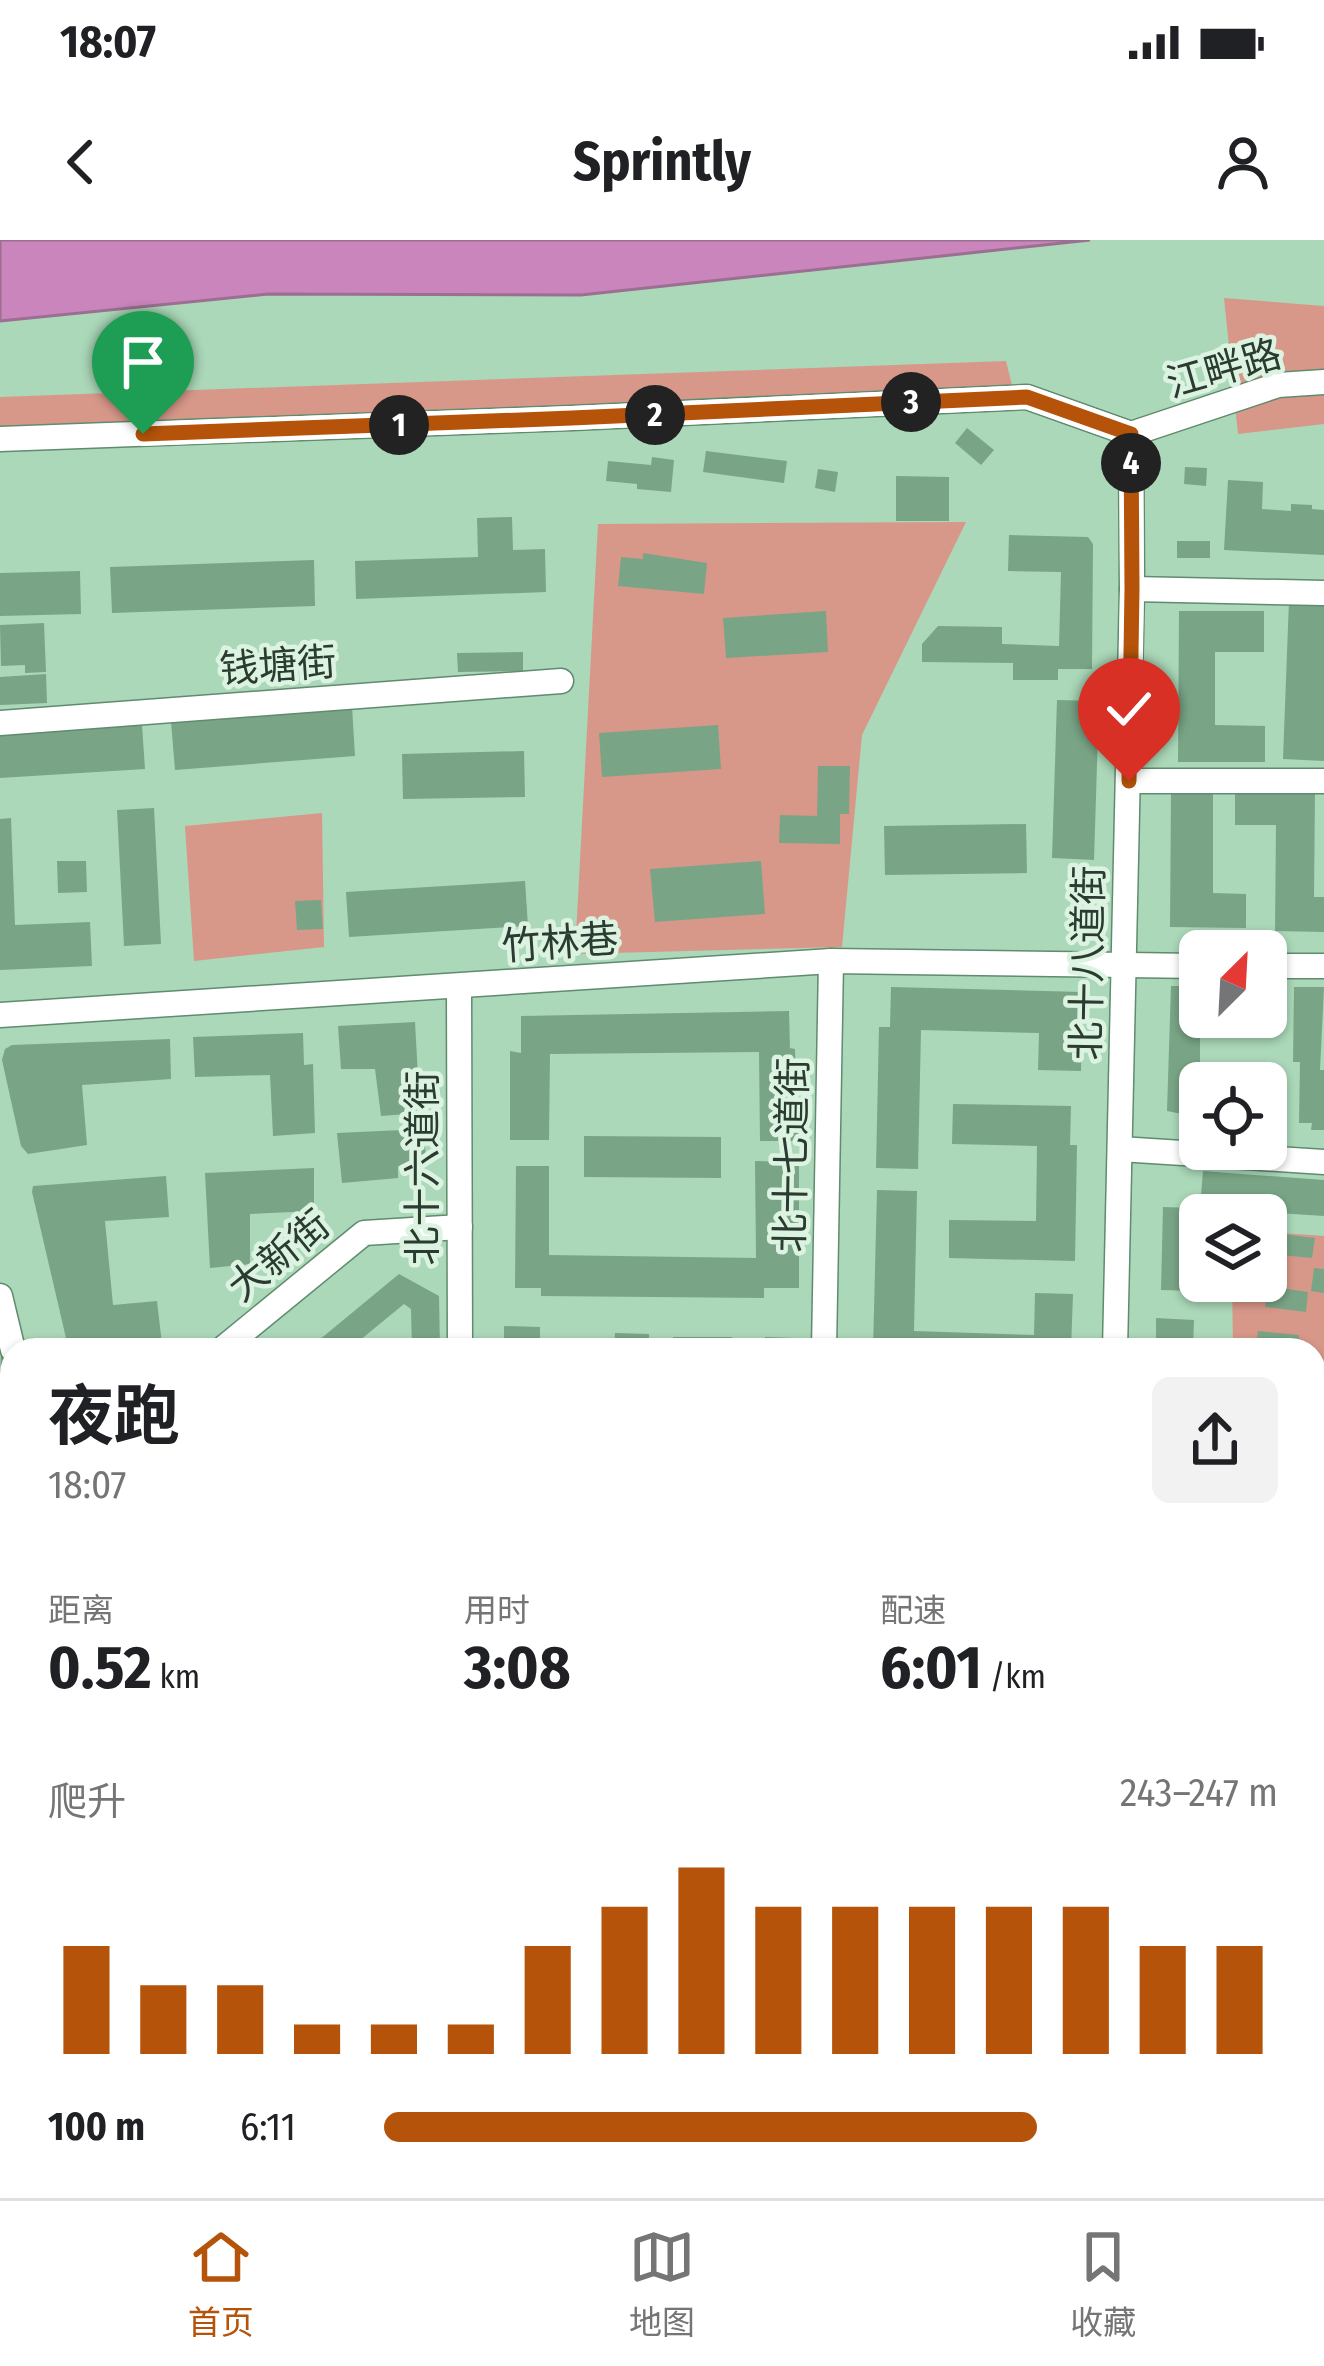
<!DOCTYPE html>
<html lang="zh">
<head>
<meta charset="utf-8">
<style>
  body { margin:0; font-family:"Fira Sans Condensed","Noto Sans SC",sans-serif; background:#f2f2f2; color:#202124; height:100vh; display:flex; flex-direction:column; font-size:45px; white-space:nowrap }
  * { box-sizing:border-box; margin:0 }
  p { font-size:39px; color:#757577 }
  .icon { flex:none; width:66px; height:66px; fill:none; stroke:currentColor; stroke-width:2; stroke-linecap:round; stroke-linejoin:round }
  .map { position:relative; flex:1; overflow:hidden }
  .side { position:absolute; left:0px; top:1098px; width:1326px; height:861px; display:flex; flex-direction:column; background:#fff; border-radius:36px 36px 0 0; box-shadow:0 3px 9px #0004 }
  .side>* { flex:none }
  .needle { width:78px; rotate:24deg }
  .tools { position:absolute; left:1179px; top:690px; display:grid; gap:24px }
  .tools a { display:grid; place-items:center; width:108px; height:108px; border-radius:18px; background:#fff; box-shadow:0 3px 9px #0004; font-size:60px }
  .pin { position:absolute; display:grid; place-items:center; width:102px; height:102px; color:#fff; margin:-123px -51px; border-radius:50% 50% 50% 0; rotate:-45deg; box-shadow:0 0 12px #0007 }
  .pin .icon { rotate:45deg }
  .km { position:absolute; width:60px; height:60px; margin:-30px; border-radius:50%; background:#222; color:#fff; font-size:33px; line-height:60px; text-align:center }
  .round { display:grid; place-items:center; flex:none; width:126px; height:126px; border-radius:18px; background:#f2f2f2 }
  .head { display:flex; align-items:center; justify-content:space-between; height:204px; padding:0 48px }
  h1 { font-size:66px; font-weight:700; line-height:90px }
  .figures { display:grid; grid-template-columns:repeat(3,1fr); gap:18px; height:204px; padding:12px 48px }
  .figures div { display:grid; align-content:center }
  .figures b { font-size:60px; font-weight:700 }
  .figures small { font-size:33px; font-weight:400 }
  .figures p { font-size:33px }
  .chart { height:336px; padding:24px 48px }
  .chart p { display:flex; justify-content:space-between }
  .chart svg { width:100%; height:216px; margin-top:12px; stroke:#b45309; stroke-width:6 }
  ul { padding:0 48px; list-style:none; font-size:39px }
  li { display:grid; grid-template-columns:192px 144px 1fr; align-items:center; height:90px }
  li i { height:30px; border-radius:15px; background:#b45309 }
  .status { display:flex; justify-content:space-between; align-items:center; height:84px; padding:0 60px; background:#fff; direction:ltr }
  .status svg { height:33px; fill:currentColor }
  header { display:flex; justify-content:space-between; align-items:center; height:156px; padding:0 48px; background:#fff; font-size:54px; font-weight:700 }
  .tab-bar { display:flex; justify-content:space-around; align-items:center; height:168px; border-top:3px solid #e0e0e0; background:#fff; font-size:33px; color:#757577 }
  .tab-bar a { display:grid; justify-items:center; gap:6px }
  .tab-bar .selected { color:#b45309 }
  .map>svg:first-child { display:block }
  .green { fill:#d89889 }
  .water { fill:#cb85bd; stroke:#9b6f92; stroke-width:3 }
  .building { fill:#79a586 }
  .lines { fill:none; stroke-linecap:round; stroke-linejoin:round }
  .secondary-casing { stroke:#608b6e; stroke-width:27 }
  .highway-casing { stroke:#fff; stroke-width:36 }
  .secondary { stroke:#fff; stroke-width:24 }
  .highway { stroke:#c7b46f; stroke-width:33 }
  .route-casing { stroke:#fff; stroke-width:24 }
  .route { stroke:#b45309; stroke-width:15 }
  .labels { text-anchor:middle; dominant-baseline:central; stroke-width:9; stroke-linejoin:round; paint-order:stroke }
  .street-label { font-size:39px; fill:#2a3c2f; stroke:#dcf3e2 }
</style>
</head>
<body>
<div class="status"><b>18:07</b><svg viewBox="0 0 49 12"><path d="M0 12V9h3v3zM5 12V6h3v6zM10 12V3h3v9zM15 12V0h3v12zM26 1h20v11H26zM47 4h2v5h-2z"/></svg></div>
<header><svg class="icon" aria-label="back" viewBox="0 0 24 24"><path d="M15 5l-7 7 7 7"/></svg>Sprintly<svg class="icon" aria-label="person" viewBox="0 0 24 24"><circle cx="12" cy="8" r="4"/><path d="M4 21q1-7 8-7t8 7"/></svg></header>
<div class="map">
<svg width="1324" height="1958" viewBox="0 0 1324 1958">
  <rect width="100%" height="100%" fill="#aad8b8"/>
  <g class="green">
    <path d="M 1224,58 L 1324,66 L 1324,184 L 1238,194 Z"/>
    <path d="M 1006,121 L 1012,145 L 0,199 L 0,157 Z"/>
    <path d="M 966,282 L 862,495 L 842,707 L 575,714 L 598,284 Z"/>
    <path d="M 322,573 L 324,707 L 194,721 L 185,586 Z"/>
    <path d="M 1266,992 L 1324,996 L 1324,1315 L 1314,1314 L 1314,1110 L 1233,1110 L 1232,1041 L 1266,1041 Z"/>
  </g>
  <path class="water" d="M 0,0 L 1090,0 L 581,55 L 268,54 L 0,81 Z"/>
  <g class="building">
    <path d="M 967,188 L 994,210 L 981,225 L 955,203 Z"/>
    <path d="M 706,211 L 787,221 L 784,243 L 703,232 Z"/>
    <path d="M 652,217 L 674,220 L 671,252 L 637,249 L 637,244 L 606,241 L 608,221 L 651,225 Z"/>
    <path d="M 1185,227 L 1207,228 L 1206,246 L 1184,244 Z"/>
    <path d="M 818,229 L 838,232 L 835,252 L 815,248 Z"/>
    <path d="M 896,236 L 949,237 L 949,281 L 896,281 Z"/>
    <path d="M 1228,240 L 1263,242 L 1262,269 L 1291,271 L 1291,264 L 1312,265 L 1312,269 L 1324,270 L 1324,315 L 1224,310 Z"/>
    <path d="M 512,277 L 513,310 L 545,309 L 546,352 L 356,359 L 355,321 L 478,317 L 477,278 Z"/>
    <path d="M 1009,295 L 1088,297 L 1093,304 L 1092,429 L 1058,429 L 1058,440 L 1013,440 L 1013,423 L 922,422 L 922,404 L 938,386 L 1002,387 L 1002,404 L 1059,406 L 1061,332 L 1008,331 Z"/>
    <rect x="1177" y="301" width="33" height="17"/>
    <path d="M 643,313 L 707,323 L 704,354 L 618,346 L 621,317 L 643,319 Z"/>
    <path d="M 314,320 L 315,366 L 112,373 L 110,327 Z"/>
    <path d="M 80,331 L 81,374 L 0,376 L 0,333 Z"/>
    <path d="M 1289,360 L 1324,361 L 1324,521 L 1283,519 Z"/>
    <path d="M 826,371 L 828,412 L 726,418 L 723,378 Z"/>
    <path d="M 1179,371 L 1264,371 L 1264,412 L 1215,412 L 1215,485 L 1265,486 L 1265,522 L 1178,522 Z"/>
    <path d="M 44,383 L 46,432 L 25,433 L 25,425 L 1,426 L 0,385 Z"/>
    <path d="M 523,412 L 523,431 L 458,432 L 457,413 Z"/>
    <path d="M 46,434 L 47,463 L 0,465 L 0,437 Z"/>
    <path d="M 1057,460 L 1099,461 L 1094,620 L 1052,618 Z"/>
    <path d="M 352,466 L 355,516 L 175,530 L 171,482 Z"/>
    <path d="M 142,485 L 145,529 L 0,538 L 0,494 Z"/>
    <path d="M 718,485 L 721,529 L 602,537 L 599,493 Z"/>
    <path d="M 524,511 L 525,557 L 403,559 L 402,514 Z"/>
    <path d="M 818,526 L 850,526 L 849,574 L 840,574 L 840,604 L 779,603 L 780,575 L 817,576 Z"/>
    <path d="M 1235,550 L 1315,551 L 1314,657 L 1324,657 L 1324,692 L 1275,691 L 1276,585 L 1235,585 Z"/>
    <path d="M 1171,553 L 1213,554 L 1213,653 L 1246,654 L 1246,688 L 1170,687 Z"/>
    <path d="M 154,568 L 161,704 L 124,706 L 117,570 Z"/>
    <path d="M 11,578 L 15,685 L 90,682 L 92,726 L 0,730 L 0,579 Z"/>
    <path d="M 1026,584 L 1027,633 L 885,635 L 884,586 Z"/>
    <path d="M 57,621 L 86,621 L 87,652 L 58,653 Z"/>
    <path d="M 761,621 L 765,674 L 655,682 L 650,629 Z"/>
    <path d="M 525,641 L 528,686 L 349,697 L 346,652 Z"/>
    <path d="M 321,660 L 323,689 L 297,690 L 295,661 Z"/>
    <path d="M 1171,746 L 1200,746 L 1200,881 L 1183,880 L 1182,874 L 1167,871 Z"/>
    <path d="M 891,747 L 1082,752 L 1081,831 L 1038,830 L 1039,793 L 921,790 L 918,929 L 876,928 L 879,787 L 890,787 Z"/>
    <path d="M 1294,747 L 1324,747 L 1320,830 L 1324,830 L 1324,890 L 1311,890 L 1312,883 L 1299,883 L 1300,822 L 1293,822 Z"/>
    <path d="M 789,771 L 790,808 L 795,809 L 798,901 L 760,901 L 759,812 L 550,814 L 549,900 L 510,900 L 510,811 L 521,813 L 521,776 Z"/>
    <path d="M 415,782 L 420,873 L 381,876 L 375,829 L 341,829 L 338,786 Z"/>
    <path d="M 303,793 L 304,825 L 313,824 L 315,893 L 273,896 L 270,835 L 195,837 L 193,797 Z"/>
    <path d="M 170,799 L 171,839 L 82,845 L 87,905 L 28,914 L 21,906 L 2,820 L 5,809 L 12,805 Z"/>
    <path d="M 953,864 L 1071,866 L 1070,905 L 1077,905 L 1075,1021 L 949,1018 L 949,980 L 1036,981 L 1037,906 L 952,904 Z"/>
    <path d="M 424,889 L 426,923 L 398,926 L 398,938 L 342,943 L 337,893 Z"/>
    <path d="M 584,896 L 721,897 L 721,938 L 584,937 Z"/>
    <path d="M 755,921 L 799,922 L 799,1048 L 764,1048 L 764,1058 L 541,1056 L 541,1048 L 515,1048 L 516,926 L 549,926 L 549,1015 L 756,1018 Z"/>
    <path d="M 314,928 L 314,971 L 250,974 L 250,1024 L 210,1028 L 205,933 Z"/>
    <path d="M 1203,931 L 1324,940 L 1324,976 L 1200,968 Z"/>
    <path d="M 166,936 L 169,977 L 105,981 L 113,1065 L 157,1061 L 162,1104 L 74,1103 L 66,1098 L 32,952 L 33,946 Z"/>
    <path d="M 877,950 L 917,951 L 914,1091 L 1034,1095 L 1035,1053 L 1073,1054 L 1071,1110 L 873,1110 Z"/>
    <path d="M 1163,967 L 1198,968 L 1196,1051 L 1161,1050 Z"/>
    <path d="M 1273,993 L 1315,998 L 1312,1018 L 1271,1014 Z"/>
    <path d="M 1314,1028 L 1324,1029 L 1324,1053 L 1311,1051 Z"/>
    <path d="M 399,1034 L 439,1056 L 440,1110 L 412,1110 L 411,1069 L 404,1064 L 348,1110 L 307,1110 Z"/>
    <path d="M 1268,1046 L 1308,1052 L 1306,1072 L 1265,1067 Z"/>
    <path d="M 1156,1078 L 1194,1080 L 1193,1110 L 1156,1110 Z"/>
    <path d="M 504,1086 L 540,1087 L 540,1110 L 504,1110 Z"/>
    <path d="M 1258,1091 L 1299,1095 L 1298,1110 L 1255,1110 Z"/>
    <path d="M 615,1093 L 649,1094 L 649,1110 L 614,1110 Z"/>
    <path d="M 1,1095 L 12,1133 L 12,1238 L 0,1241 Z"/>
    <path d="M 673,1097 L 732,1097 L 731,1110 L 673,1110 Z"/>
    <path d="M 765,1097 L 796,1098 L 796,1110 L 764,1110 Z"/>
    <path d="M 1314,1156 L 1324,1157 L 1324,1194 L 1318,1193 L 1319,1185 L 1314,1184 Z"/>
    <path d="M 0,1326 L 12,1357 L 12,1365 L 2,1369 Z"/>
    <rect x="0" y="1474" width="12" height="35"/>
    <rect x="1314" y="1490" width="10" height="31"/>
    <path d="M 0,1618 L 10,1618 L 9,1744 L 0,1744 Z"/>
    <path d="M 0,1827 L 12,1828 L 12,1865 L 0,1865 Z"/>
    <path d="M 1314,1850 L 1324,1851 L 1324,1891 L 1314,1890 Z"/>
    <path d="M 1315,1900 L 1324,1900 L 1324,1953 L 1316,1953 Z"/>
    <path d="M 0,1947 L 76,1949 L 76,1958 L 0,1958 Z"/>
    <path d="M 121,1947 L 152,1947 L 153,1958 L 122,1958 Z"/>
    <rect x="193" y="1947" width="32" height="11"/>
    <rect x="326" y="1947" width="89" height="11"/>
    <path d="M 510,1947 L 545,1947 L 544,1958 L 509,1958 Z"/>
    <path d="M 731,1947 L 771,1947 L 771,1958 L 730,1958 Z"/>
    <rect x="854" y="1947" width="54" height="11"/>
    <rect x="1106" y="1947" width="39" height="11"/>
    <path d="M 1270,1947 L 1295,1947 L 1294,1958 L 1270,1958 Z"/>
  </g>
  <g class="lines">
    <defs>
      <g id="secondary">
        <path d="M 0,199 L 572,178 L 1027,157 L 1131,194 L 1278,145 L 1324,142"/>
        <path d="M 1132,349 L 1324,353"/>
        <path d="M 0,483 L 561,441"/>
        <path d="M 1129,541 L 1324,541"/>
        <path d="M 1266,726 L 1324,726"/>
        <path d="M 459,746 L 460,1110"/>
        <path d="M 0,775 L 831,721 L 1200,726"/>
        <path d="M 1120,909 L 1324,922"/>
        <path d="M 0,1056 L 13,1110"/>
        <path d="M 221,1110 L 364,993 L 460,987"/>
        <path d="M 824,1110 L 831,721"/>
        <path d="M 1115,1110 L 1132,349 L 1131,194"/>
        <path d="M 0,1279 L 12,1272"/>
        <path d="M 1314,1628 L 1324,1628"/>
        <path d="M 0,1906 L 12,1906"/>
        <path d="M 457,1947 L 457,1958"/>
        <path d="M 94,1958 L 94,1947"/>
        <path d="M 819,1958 L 819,1947"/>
        <path d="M 1188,1958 L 1188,1947"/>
      </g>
      <g id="highway">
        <path d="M 0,1410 L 12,1410"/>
        <path d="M 1314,1424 L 1324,1424"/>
        <path d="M 0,1445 L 12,1445"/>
        <path d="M 1314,1460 L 1324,1460"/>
      </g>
    </defs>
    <use href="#secondary" class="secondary-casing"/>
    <use href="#highway" class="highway-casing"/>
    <use href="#secondary" class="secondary"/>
    <use href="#highway" class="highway"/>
  </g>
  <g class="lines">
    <defs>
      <path id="route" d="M 143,194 L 572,178 L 1027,157 L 1131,194 L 1132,349 L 1129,541"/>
    </defs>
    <use href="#route" class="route-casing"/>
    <use href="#route" class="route"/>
  </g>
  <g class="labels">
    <g class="street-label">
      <text transform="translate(1224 129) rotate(-16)">江畔路</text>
      <text transform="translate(278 426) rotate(-4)">钱塘街</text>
      <text transform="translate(560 703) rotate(-4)">竹林巷</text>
      <text transform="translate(1088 723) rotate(-89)">北十八道街</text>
      <text transform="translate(792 915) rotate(-89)">北十七道街</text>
      <text transform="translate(423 928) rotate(-90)">北十六道街</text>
      <text transform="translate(279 1016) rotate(-39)">大新街</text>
    </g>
  </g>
</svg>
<div class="tools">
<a><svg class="needle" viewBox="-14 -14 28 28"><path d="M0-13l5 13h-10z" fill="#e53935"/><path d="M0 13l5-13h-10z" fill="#757577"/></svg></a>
<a><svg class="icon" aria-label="locate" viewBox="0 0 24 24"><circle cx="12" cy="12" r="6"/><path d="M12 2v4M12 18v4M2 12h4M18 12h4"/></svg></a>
<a><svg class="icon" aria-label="layers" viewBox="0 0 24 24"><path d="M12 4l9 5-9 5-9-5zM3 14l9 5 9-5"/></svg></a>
</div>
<div class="pin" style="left:143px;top:194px;background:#1e9e55"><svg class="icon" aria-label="arrive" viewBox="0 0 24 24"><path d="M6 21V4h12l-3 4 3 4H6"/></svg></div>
<div class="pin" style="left:1129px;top:541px;background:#d93025"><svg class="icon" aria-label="check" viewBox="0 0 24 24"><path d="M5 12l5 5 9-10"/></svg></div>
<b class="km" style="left:399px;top:185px">1</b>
<b class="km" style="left:655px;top:175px">2</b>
<b class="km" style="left:911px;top:162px">3</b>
<b class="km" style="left:1131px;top:223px">4</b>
<section class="side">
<div class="head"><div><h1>夜跑</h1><p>18:07</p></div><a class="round"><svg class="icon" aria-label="share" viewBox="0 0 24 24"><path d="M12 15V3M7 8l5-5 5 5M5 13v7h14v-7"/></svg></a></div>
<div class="figures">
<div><p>距离</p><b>0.52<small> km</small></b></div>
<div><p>用时</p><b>3:08</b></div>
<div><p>配速</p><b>6:01<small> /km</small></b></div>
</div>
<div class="chart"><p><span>爬升</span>243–247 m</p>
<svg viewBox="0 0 160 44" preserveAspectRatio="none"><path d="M5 44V22M15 44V30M25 44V30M35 44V38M45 44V38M55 44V38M65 44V22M75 44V14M85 44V6M95 44V14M105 44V14M115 44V14M125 44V14M135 44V14M145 44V22M155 44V22"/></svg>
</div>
<ul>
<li><b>100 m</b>6:11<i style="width:73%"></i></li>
</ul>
</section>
</div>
<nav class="tab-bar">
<a class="selected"><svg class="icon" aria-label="home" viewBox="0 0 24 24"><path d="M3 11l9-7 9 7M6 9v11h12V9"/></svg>首页</a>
<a><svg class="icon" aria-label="map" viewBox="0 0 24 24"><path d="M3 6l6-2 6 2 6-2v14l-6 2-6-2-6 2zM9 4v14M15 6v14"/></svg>地图</a>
<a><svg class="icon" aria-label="saved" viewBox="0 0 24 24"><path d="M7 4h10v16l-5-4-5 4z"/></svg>收藏</a>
</nav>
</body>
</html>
